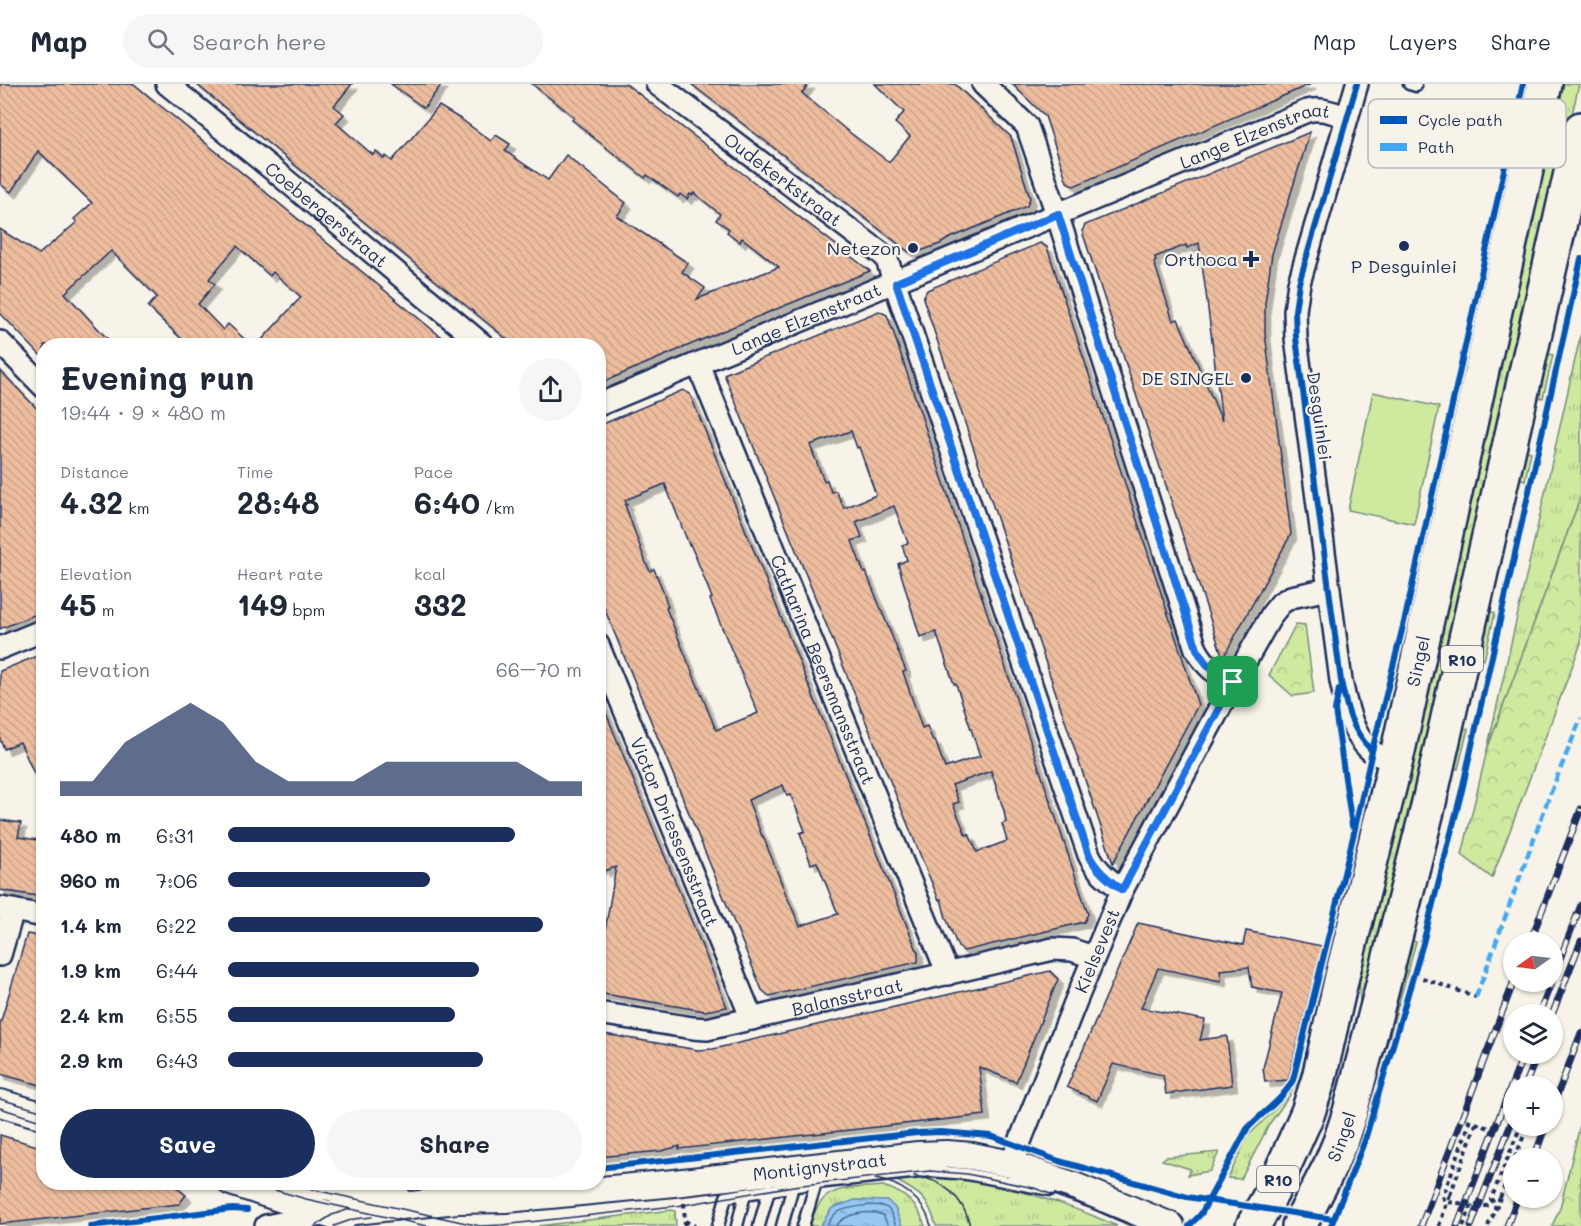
<!DOCTYPE html>
<html lang="en">
<head>
<meta charset="utf-8">
<style>
  body { margin:0; font-family:Mali,sans-serif; background:#f6f6f7; color:#1f2937; height:100vh; display:flex; flex-direction:column; font-size:22px; white-space:nowrap }
  * { box-sizing:border-box; margin:0 }
  p { font-size:20px; color:#747a83 }
  .icon { flex:none; width:33px; height:33px; fill:none; stroke:currentColor; stroke-width:2; stroke-linecap:round; stroke-linejoin:round }
  .map { position:relative; flex:1; overflow:hidden }
  .side { position:absolute; left:36px; top:254px; width:570px; height:852px; display:flex; flex-direction:column; background:#fff; border-radius:24px; box-shadow:0 2px 4px #0004 }
  .side>* { flex:none }
  .needle { width:39px; rotate:256deg }
  .controls { position:absolute; left:1503px; top:848px; display:grid; gap:12px }
  .controls a { display:grid; place-items:center; width:60px; height:60px; border-radius:50%; background:#fff; box-shadow:0 2px 4px #0004; font-size:30px }
  .pin { position:absolute; display:grid; place-items:center; width:51px; height:51px; color:#fff; margin:-26px; border-radius:12px; box-shadow:0 3px 9px #0006 }
  .round { display:grid; place-items:center; flex:none; width:63px; height:63px; border-radius:32px; background:#f6f6f7 }
  .overview { display:flex; align-items:center; justify-content:space-between; height:102px; padding:0 24px }
  h1 { font-size:33px; font-weight:800; line-height:45px }
  .metrics { display:grid; grid-template-columns:repeat(3,1fr); gap:9px; height:102px; padding:6px 24px }
  .metrics div { display:grid; align-content:center }
  .metrics b { font-size:30px; font-weight:800 }
  .metrics small { font-size:16px; font-weight:400 }
  .metrics p { font-size:16px }
  .chart { height:168px; padding:12px 24px }
  .chart p { display:flex; justify-content:space-between }
  .chart svg { width:100%; height:108px; margin-top:6px; fill:#1b2f5e; opacity:.7 }
  .button { display:flex; gap:12px; margin-top:auto; padding:12px 24px }
  .button a { flex:1; height:69px; border-radius:36px; background:#1b2f5e; color:#fff; font-size:24px; font-weight:800; line-height:69px; text-align:center }
  .button a+a { background:#f6f6f7; color:#1f2937 }
  ul { padding:0 24px; list-style:none; font-size:20px }
  li { display:grid; grid-template-columns:96px 72px 1fr; align-items:center; height:45px }
  li i { height:15px; border-radius:8px; background:#1b2f5e }
  header { display:flex; align-items:center; gap:36px; box-sizing:border-box; height:84px; padding:0 30px; background:#fff; border-bottom:2px solid #e0e1e3 }
  header strong { font-size:28px }
  nav { display:flex; gap:33px; margin-inline-start:auto; font-size:21px }
  .search { width:420px; height:54px; background:#f6f6f7; display:flex; align-items:center; gap:15px; box-sizing:border-box; padding:0 21px; border-radius:33px; color:#747a83; font-size:22px }
  .map>svg:first-child { display:block }
  .grass { fill:url(#grass-tufts); stroke:#758c7e; stroke-width:1.5 }
  .forest { fill:url(#forest-crowns); stroke:#758c7e; stroke-width:1.5 }
  .pitch { fill:#cfe99f; stroke:#758c7e; stroke-width:1.5 }
  .water { fill:url(#water-ripples); stroke:#658bb7; stroke-width:1.5 }
  .lines { fill:none; stroke-linecap:round; stroke-linejoin:round }
  .shore { stroke:#4d6c9a; stroke-width:1.5 }
  .building { fill:url(#building-back-hatch); stroke:#1b2f5e; stroke-width:1.5; fill-rule:evenodd; filter:url(#shadow) }
  .service-casing { stroke:#1b2f5e; stroke-width:15 }
  .minor-casing { stroke:#1b2f5e; stroke-width:26 }
  .tertiary-casing { stroke:#1b2f5e; stroke-width:30 }
  .primary-casing { stroke:#1b2f5e; stroke-width:38 }
  .path { stroke:#1b2f5e; stroke-width:4; stroke-dasharray:4.5 4.5; stroke-linecap:butt }
  .service { stroke:#f7f3e8; stroke-width:10 }
  .minor { stroke:#f7f3e8; stroke-width:21 }
  .tertiary { stroke:#f7f3e8; stroke-width:26 }
  .primary { stroke:#f7f3e8; stroke-width:33 }
  .tram { stroke:#1b2f5e; stroke-width:1.5 }
  .rail-casing { stroke:#1b2f5e; stroke-width:7 }
  .rail { stroke:#f7f3e8; stroke-width:4.5; stroke-dasharray:14; stroke-linecap:butt }
  .path-bridge { stroke:#1b2f5e; stroke-width:4; stroke-dasharray:4.5 4.5; stroke-linecap:butt }
  .quiet { stroke:#3fa9f5; stroke-width:4.5; stroke-dasharray:9 4.5; stroke-linecap:butt }
  .cycleway-casing { stroke:#f7f3e8; stroke-width:10 }
  .cycleway { stroke:#0057b8; stroke-width:6 }
  .route-casing { stroke:#fff; stroke-width:12 }
  .route { stroke:#1a73e8; stroke-width:8 }
  .poi-dot { fill:#1b2f5e; stroke:#f7f3e8; stroke-width:2 }
  .labels { text-anchor:middle; dominant-baseline:central; stroke-width:4.5; stroke-linejoin:round; paint-order:stroke }
  .shield { fill:#f7f3e8; stroke:#5d6a87; stroke-width:1.5 }
  .shield-label { font-size:16px; font-weight:bold; fill:#1b2f5e }
  .street-label { font-size:18px; fill:#1b2f5e; stroke:#f7f3e8 }
  .poi-label { font-size:18px; fill:#1b2f5e; stroke:#f7f3e8; text-anchor:end }
  .key { fill:#f7f3e8; stroke:#b5b8bf; stroke-width:1.5 }
  .key-label { font-size:16px; fill:#1b2f5e }
</style>
</head>
<body>
<header>
<strong>Map</strong>
<div class="search"><svg class="icon" aria-label="search" viewBox="0 0 24 24"><circle cx="10" cy="10" r="6"/><path d="M15 15l6 6"/></svg>Search here</div>
<nav><a>Map</a><a>Layers</a><a>Share</a></nav>
</header>
<div class="map">
<svg width="1581" height="1142" viewBox="0 0 1581 1142">
  <defs>
    <pattern id="grass-tufts" width="24" height="20" patternUnits="userSpaceOnUse" patternTransform="scale(1.5)"><rect width="24" height="20" fill="#cfe99f"/><path d="M3 7l-1-3M5 7V3M7 7l1-3M15 17l-1-3M17 17v-4M19 17l1-3" fill="none" stroke="#b1c88b"/></pattern>
    <pattern id="forest-crowns" width="20" height="18" patternUnits="userSpaceOnUse" patternTransform="scale(1.5)"><rect width="20" height="18" fill="#cfe99f"/><path d="M2 6a3 3 0 1 1 6 0M12 15a3 3 0 1 1 6 0" fill="none" stroke="#b1c88b"/></pattern>
    <pattern id="water-ripples" width="26" height="14" patternUnits="userSpaceOnUse" patternTransform="scale(1.5)"><rect width="26" height="14" fill="#97c8f3"/><path d="M2 4q2-2 4 0t4 0M15 11q2-2 4 0t4 0" fill="none" stroke="#82acd3"/></pattern>
    <pattern id="building-back-hatch" width="6" height="6" patternUnits="userSpaceOnUse" patternTransform="scale(1.5)"><rect width="6" height="6" fill="#edbd9d"/><path d="M-1 5l2 2M0 0l6 6M5-1l2 2" fill="none" stroke="#cba38a"/></pattern>
    <filter id="shadow"><feDropShadow dx="5.5" dy="5.5" stdDeviation="0" flood-color="#0004"/></filter>
  </defs>
  <rect width="100%" height="100%" fill="#f7f3e8"/>
  <filter id="ink" filterUnits="userSpaceOnUse"><feTurbulence type="fractalNoise" baseFrequency=".0167" numOctaves="2"/><feDisplacementMap in="SourceGraphic" scale="12" xChannelSelector="R" yChannelSelector="G"/><feConvolveMatrix kernelMatrix="1 2 1 2 8 2 1 2 1" color-interpolation-filters="sRGB"/></filter>
  <g filter="url(#ink)">
    <g class="grass">
      <path d="M 1528,0 L 1532,0 L 1389,638 L 1386,640 Z"/>
      <path d="M 1560,0 L 1579,0 L 1413,724 L 1360,924 L 1359,885 Z"/>
      <path d="M 1581,249 L 1581,412 L 1487,666 Z"/>
      <path d="M 1547,269 L 1553,271 L 1543,314 L 1536,313 Z"/>
      <path d="M 1524,366 L 1531,368 L 1525,396 L 1518,394 Z"/>
      <path d="M 1489,527 L 1495,529 L 1484,576 L 1478,574 Z"/>
      <path d="M 1462,644 L 1468,645 L 1458,685 L 1451,683 Z"/>
      <path d="M 1375,684 L 1376,692 L 1330,881 L 1302,987 L 1299,995 L 1288,1014 L 1270,1039 L 1241,1095 L 1228,1094 L 1248,1052 L 1284,1016 L 1297,994 L 1327,880 Z"/>
      <path d="M 1410,856 L 1416,858 L 1374,1008 L 1357,1059 L 1339,1102 L 1335,1100 Z"/>
      <path d="M 1219,1068 L 1210,1087 L 1188,1091 L 1190,1085 L 1162,1076 L 1166,1073 Z"/>
      <path d="M 934,1093 C 998,1097 1059,1116 1117,1142 L 936,1142 C 929,1115 920,1109 897,1097 Z"/>
      <path d="M 883,1102 C 903,1108 919,1121 925,1142 L 810,1142 C 821,1099 846,1105 883,1102 Z"/>
      <path d="M 672,1126 L 675,1127 L 676,1142 L 538,1142 Z"/>
    </g>
    <g class="forest">
      <path d="M 1581,412 L 1581,559 L 1492,794 L 1462,771 L 1487,666 Z"/>
      <path d="M 1296,540 L 1305,541 L 1314,609 L 1293,612 L 1269,591 Z"/>
      <path d="M 1581,1037 L 1581,1142 L 1552,1142 L 1560,1124 Z"/>
    </g>
    <path class="pitch" d="M 1373,308 L 1439,323 L 1414,440 L 1348,426 Z"/>
    <path class="water" d="M 855,1116 L 888,1117 L 895,1124 L 902,1142 L 820,1142 L 832,1124 Z"/>
    <g class="lines">
      <g class="shore">
        <path d="M 827,1142 C 829,1138 832,1133 835,1130 C 843,1123 879,1118 887,1124 C 892,1128 894,1137 896,1142"/>
        <path d="M 836,1142 C 845,1129 869,1126 883,1131 L 888,1142"/>
      </g>
    </g>
    <g class="building">
      <path d="M 0,0 L 134,0 L 451,261 L 257,261 L 301,213 L 273,188 L 270,192 L 237,162 L 209,195 L 215,200 L 198,220 L 223,246 L 228,240 L 251,261 L 188,261 L 148,223 L 157,213 L 111,167 L 65,209 L 113,261 L 44,261 L 44,275 L 0,229 L 0,145 L 39,170 L 77,138 L 74,135 L 92,119 L 38,67 L 11,108 L 0,100 Z"/>
      <path d="M 196,0 L 352,0 L 334,22 L 344,30 L 336,39 L 373,71 L 376,67 L 384,75 L 386,72 L 392,77 L 439,22 L 462,36 L 491,57 L 496,51 L 510,60 L 505,67 L 548,96 L 566,71 L 626,119 L 617,132 L 688,179 L 682,188 L 705,204 L 697,215 L 779,183 L 742,154 L 740,158 L 727,148 L 729,145 L 716,136 L 720,130 L 694,109 L 692,111 L 690,110 L 687,115 L 680,110 L 678,113 L 647,91 L 645,94 L 585,47 L 585,46 L 572,36 L 574,33 L 532,0 L 626,0 L 870,187 L 725,246 L 598,300 L 598,261 L 514,261 Z"/>
      <path d="M 391,0 L 442,0 L 424,24 Z"/>
      <path d="M 691,0 L 809,0 L 802,9 L 845,45 L 889,78 L 910,52 L 895,39 L 904,28 L 875,0 L 955,0 L 1011,53 L 1030,114 L 1027,122 L 948,155 L 940,160 L 915,169 L 909,168 Z"/>
      <path d="M 1012,0 L 1311,0 L 1074,102 L 1067,98 L 1045,32 Z"/>
      <path d="M 1310,48 L 1272,170 L 1265,219 L 1265,249 L 1291,450 L 1223,574 L 1082,147 L 1085,141 ZM 1199,159 L 1206,209 L 1222,337 L 1178,235 L 1173,237 L 1154,178 L 1156,177 L 1155,173 L 1186,161 L 1187,164 Z"/>
      <path d="M 1040,159 L 1047,163 L 1198,621 L 1113,779 L 923,214 L 927,206 Z"/>
      <path d="M 879,227 L 887,231 L 893,247 L 1088,830 L 1084,838 L 964,867 L 958,863 L 946,834 L 941,815 L 939,816 L 926,785 L 724,290 ZM 851,347 L 857,364 L 859,363 L 876,411 L 844,424 L 836,407 L 831,408 L 827,396 L 824,397 L 810,361 ZM 894,422 L 908,459 L 902,461 L 907,476 L 898,480 L 920,553 L 936,548 L 954,600 L 956,600 L 980,672 L 945,684 L 935,656 L 933,657 L 927,642 L 922,644 L 903,588 L 906,587 L 866,488 L 864,489 L 852,457 L 862,453 L 856,438 ZM 991,687 L 1004,727 L 1006,738 L 1002,740 L 1007,757 L 977,768 L 969,750 L 966,751 L 953,720 L 959,718 L 952,701 Z"/>
      <path d="M 0,286 L 44,332 L 44,527 L 0,545 Z"/>
      <path d="M 683,306 L 690,310 L 918,869 L 918,878 L 769,912 L 762,906 L 598,509 L 598,342 ZM 665,400 L 689,461 L 690,460 L 697,476 L 712,514 L 710,515 L 758,629 L 716,646 L 666,524 L 668,523 L 663,507 L 654,485 L 650,487 L 646,479 L 625,421 L 627,421 L 625,416 ZM 783,701 L 787,712 L 791,711 L 805,747 L 800,749 L 811,780 L 817,778 L 838,830 L 800,842 L 785,808 L 763,752 L 762,752 L 748,716 Z"/>
      <path d="M 44,569 L 44,712 L 20,658 L 4,665 L 0,655 L 0,587 Z"/>
      <path d="M 599,612 L 642,717 L 727,923 L 705,927 L 598,909 L 598,852 L 604,853 L 616,783 L 604,787 L 603,783 L 598,785 Z"/>
      <path d="M 0,736 L 21,739 L 18,753 L 44,757 L 44,813 L 0,806 Z"/>
      <path d="M 1138,839 L 1243,861 L 1246,847 L 1322,862 L 1288,996 L 1265,998 L 1263,984 L 1282,909 L 1252,903 L 1249,883 L 1220,886 L 1221,897 L 1158,884 L 1141,924 L 1205,936 L 1200,956 L 1227,952 L 1232,1001 L 1166,1010 L 1163,991 L 1113,980 L 1097,1017 L 1067,1003 Z"/>
      <path d="M 27,850 L 44,853 L 44,1002 L 0,990 L 0,940 Z"/>
      <path d="M 1050,887 L 1058,895 L 1016,998 L 979,983 L 985,1031 L 679,1065 L 680,1062 L 661,1067 L 598,1073 L 598,949 L 698,966 L 713,965 Z"/>
      <path d="M 0,1051 L 44,1064 L 44,1098 L 157,1098 L 176,1103 L 186,1111 L 179,1120 L 0,1140 Z"/>
    </g>
    <g class="lines">
      <defs>
        <g id="service">
          <path d="M 1409,0 L 1416,2"/>
          <path d="M 718,1142 L 726,1113 L 816,1099 L 930,1087 L 967,1090 L 1050,1106"/>
          <path d="M 737,1142 L 745,1110"/>
          <path d="M 759,1142 L 769,1106"/>
          <path d="M 782,1142 L 793,1102"/>
          <path d="M 803,1142 L 816,1099"/>
        </g>
        <g id="minor">
          <path id="s1" d="M 167,0 L 282,93 L 483,261"/>
          <path id="s2" d="M 657,0 L 886,173 L 1089,771 C 1096,786 1108,795 1122,806"/>
          <path d="M 983,0 L 1027,42 L 1057,130 L 1196,565 C 1206,583 1215,589 1233,599"/>
          <path d="M 1357,0 L 1299,199 L 1295,227 L 1296,254 L 1341,597 C 1346,621 1353,659 1378,671 C 1383,673 1390,675 1396,676"/>
          <path d="M 0,258 L 44,303"/>
          <path id="s3" d="M 698,280 L 948,890"/>
          <path id="s4" d="M 598,321 C 835,223 1070,124 1307,27 C 1321,23 1333,29 1347,33"/>
          <path id="s5" d="M 598,561 L 752,935"/>
          <path d="M 0,564 L 44,546"/>
          <path d="M 1,824 L 44,832"/>
          <path d="M 0,871 L 13,826"/>
          <path id="s6" d="M 598,929 L 693,944 L 707,945 L 1053,865 L 1072,866 L 1093,873"/>
          <path id="s7" d="M 1011,1080 L 1077,914 L 1122,806 L 1233,599 L 1272,530 L 1281,519 L 1291,513 L 1329,505"/>
          <path d="M 266,1142 L 327,1130"/>
        </g>
        <g id="tertiary">
          <path d="M 0,1019 L 44,1032"/>
          <path d="M 231,1098 L 342,1135"/>
          <path d="M 290,1098 L 396,1111"/>
          <path id="s8" d="M 327,1130 L 457,1116 L 506,1115 L 550,1111 L 674,1099 L 918,1071 L 947,1070 L 972,1072 L 1011,1080 L 1077,1103 L 1171,1142"/>
        </g>
        <g id="primary">
          <path id="s9" d="M 1253,1142 L 1272,1108 L 1300,1046 L 1308,1028 L 1319,994 L 1343,888 L 1396,676 L 1545,0"/>
          <path id="s10" d="M 1299,1142 L 1330,1082 L 1340,1058 L 1350,1028 L 1374,936 L 1427,727 L 1581,45"/>
        </g>
      </defs>
      <use href="#service" class="service-casing"/>
      <use href="#minor" class="minor-casing"/>
      <use href="#tertiary" class="tertiary-casing"/>
      <use href="#primary" class="primary-casing"/>
      <g class="path">
        <path d="M 1414,891 L 1476,913"/>
        <path d="M 1467,1036 L 1489,1044"/>
        <path d="M 1515,1074 L 1528,1041"/>
        <path d="M 1450,1111 L 1476,1040"/>
        <path d="M 1500,1114 L 1514,1078"/>
        <path d="M 684,1119 L 685,1142"/>
        <path d="M 685,1137 L 695,1142"/>
        <path d="M 1439,1142 L 1446,1122 L 1443,1112 L 1470,1038"/>
        <path d="M 1463,1142 L 1472,1121"/>
        <path d="M 1488,1142 L 1497,1123 L 1491,1115 L 1521,1041"/>
      </g>
      <use href="#service" class="service"/>
      <use href="#minor" class="minor"/>
      <use href="#tertiary" class="tertiary"/>
      <use href="#primary" class="primary"/>
      <g class="tram">
        <path d="M 0,1015 L 44,1028"/>
        <path d="M 0,1024 L 44,1038"/>
        <path d="M 914,1092 C 943,1095 964,1114 970,1142"/>
        <path d="M 875,1095 C 901,1099 924,1115 931,1142"/>
        <path d="M 247,1098 L 306,1115 L 427,1142"/>
        <path d="M 278,1098 L 480,1142 L 502,1141 L 684,1121 L 793,1102 L 930,1087 L 967,1090 L 1034,1104 L 1092,1125 L 1131,1142"/>
        <path d="M 315,1142 L 332,1131 L 350,1125"/>
        <path d="M 334,1142 L 354,1135 L 372,1133"/>
      </g>
      <defs>
        <g id="rail">
          <path d="M 1530,858 L 1581,725"/>
          <path d="M 1552,895 L 1581,821"/>
          <path d="M 1539,930 L 1552,897"/>
          <path d="M 1552,931 L 1581,857"/>
          <path d="M 1525,1002 L 1538,969"/>
          <path d="M 1552,1024 L 1581,949"/>
          <path d="M 1534,1074 L 1546,1041"/>
          <path d="M 1421,1142 L 1514,897"/>
          <path d="M 1457,1142 L 1524,969"/>
          <path d="M 1471,1142 L 1514,1032"/>
          <path d="M 1507,1142 L 1518,1113"/>
        </g>
      </defs>
      <use href="#rail" class="rail-casing"/>
      <use href="#rail" class="rail"/>
      <path class="path-bridge" d="M 1450,1111 L 1447,1118 L 1496,1123 L 1500,1114"/>
      <path class="quiet" d="M 1476,913 L 1549,713 L 1581,634"/>
      <defs>
        <g id="cycleway">
          <path d="M 1357,0 L 1299,199 L 1295,227 L 1296,254 L 1341,597 C 1347,626 1351,645 1372,667"/>
          <path d="M 1339,605 L 1335,626 L 1352,742"/>
          <path d="M 598,1084 L 917,1049 L 941,1048 L 991,1052 L 1059,1077 L 1187,1113 L 1333,1135"/>
          <path d="M 371,1098 L 418,1100 L 474,1098"/>
          <path d="M 90,1142 L 232,1125 L 247,1126"/>
          <path d="M 1189,1142 L 1201,1130 L 1247,1045 C 1262,1028 1282,1017 1293,996 L 1353,753 L 1372,667 L 1406,530 L 1523,0"/>
          <path d="M 1331,1142 L 1365,1056 L 1423,859 L 1462,706 L 1581,175"/>
        </g>
      </defs>
      <use href="#cycleway" class="cycleway-casing"/>
      <use href="#cycleway" class="cycleway"/>
    </g>
  </g>
  <g class="lines" filter="url(#ink)">
    <defs>
      <path id="route" d="M 1058,130 L 1197,565 C 1206,583 1215,589 1233,598 L 1122,806 C 1108,795 1096,786 1089,771 L 896,199 Z"/>
    </defs>
    <use href="#route" class="route-casing"/>
    <use href="#route" class="route"/>
  </g>
  <g class="poi-dot">
    <circle cx="1404" cy="162" r="6"/>
    <circle cx="913" cy="164" r="6"/>
    <path d="M1248 166h6v6h6v6h-6v6h-6v-6h-6v-6h6z"/>
    <circle cx="1246" cy="294" r="6"/>
  </g>
  <g class="labels">
    <g class="shield">
      <rect x="1441" y="562" width="42" height="26" rx="4.5"/>
      <rect x="1257" y="1082" width="42" height="26" rx="4.5"/>
    </g>
    <g class="shield-label">
      <text x="1462" y="575">R10</text>
      <text x="1278" y="1095">R10</text>
    </g>
    <g class="street-label">
      <text stroke="none"><textPath href="#s4" startOffset="711">Lange Elzenstraat</textPath></text>
      <text stroke="none"><textPath href="#s2" startOffset="158">Oudekerkstraat</textPath></text>
      <text stroke="none"><textPath href="#s1" startOffset="206">Coebergerstraat</textPath></text>
      <text stroke="none"><textPath href="#s4" startOffset="225">Lange Elzenstraat</textPath></text>
      <text transform="translate(1320 332) rotate(82)">Desguinlei</text>
      <text stroke="none"><textPath href="#s9" startOffset="591">Singel</textPath></text>
      <text stroke="none"><textPath href="#s3" startOffset="330">Catharina Beersmansstraat</textPath></text>
      <text stroke="none"><textPath href="#s5" startOffset="202">Victor Driessensstraat</textPath></text>
      <text stroke="none"><textPath href="#s7" startOffset="230">Kielsevest</textPath></text>
      <text stroke="none"><textPath href="#s6" startOffset="254">Balansstraat</textPath></text>
      <text stroke="none"><textPath href="#s10" startOffset="99">Singel</textPath></text>
      <text stroke="none"><textPath href="#s8" startOffset="495">Montignystraat</textPath></text>
    </g>
    <g class="poi-label">
      <text x="901" y="164">Netezon</text>
      <text x="1238" y="175">Orthoca</text>
      <text x="1404" y="182" text-anchor="middle">P Desguinlei</text>
      <text x="1234" y="294">DE SINGEL</text>
    </g>
  </g>
  <rect x="1368" y="15" width="198" height="69" rx="9" class="key"/>
  <rect x="1380" y="32" width="27" height="8" fill="#0057b8"/>
  <rect x="1380" y="59" width="27" height="8" fill="#3fa9f5"/>
  <g class="key-label">
    <text x="1418" y="42">Cycle path</text>
    <text x="1418" y="69">Path</text>
  </g>
</svg>
<div class="controls">
<a><svg class="needle" viewBox="-14 -14 28 28"><path d="M0-13l5 13h-10z" fill="#e53935"/><path d="M0 13l5-13h-10z" fill="#747a83"/></svg></a>
<a><svg class="icon" aria-label="layers" viewBox="0 0 24 24"><path d="M12 4l9 5-9 5-9-5zM3 14l9 5 9-5"/></svg></a>
<a>+</a>
<a>−</a>
</div>
<div class="pin" style="left:1233px;top:598px;background:#1e9e55"><svg class="icon" aria-label="arrive" viewBox="0 0 24 24"><path d="M6 21V4h12l-3 4 3 4H6"/></svg></div>
<section class="side">
<div class="overview"><div><h1>Evening run</h1><p>19:44 · 9 × 480 m</p></div><a class="round"><svg class="icon" aria-label="share" viewBox="0 0 24 24"><path d="M12 15V3M7 8l5-5 5 5M5 13v7h14v-7"/></svg></a></div>
<div class="metrics">
<div><p>Distance</p><b>4.32<small> km</small></b></div>
<div><p>Time</p><b>28:48</b></div>
<div><p>Pace</p><b>6:40<small> /km</small></b></div>
</div>
<div class="metrics">
<div><p>Elevation</p><b>45<small> m</small></b></div>
<div><p>Heart rate</p><b>149<small> bpm</small></b></div>
<div><p>kcal</p><b>332</b></div>
</div>
<div class="chart"><p><span>Elevation</span>66–70 m</p>
<svg viewBox="0 0 160 44" preserveAspectRatio="none"><path d="M0 44V38L10 38L20 22L30 14L40 6L50 14L60 30L70 38L80 38L90 38L100 30L110 30L120 30L130 30L140 30L150 38L160 38V44z"/></svg>
</div>
<ul>
<li><b>480 m</b>6:31<i style="width:81%"></i></li>
<li><b>960 m</b>7:06<i style="width:57%"></i></li>
<li><b>1.4 km</b>6:22<i style="width:89%"></i></li>
<li><b>1.9 km</b>6:44<i style="width:71%"></i></li>
<li><b>2.4 km</b>6:55<i style="width:64%"></i></li>
<li><b>2.9 km</b>6:43<i style="width:72%"></i></li>
</ul>
<div class="button"><a>Save</a><a>Share</a></div>
</section>
</div>
</body>
</html>
